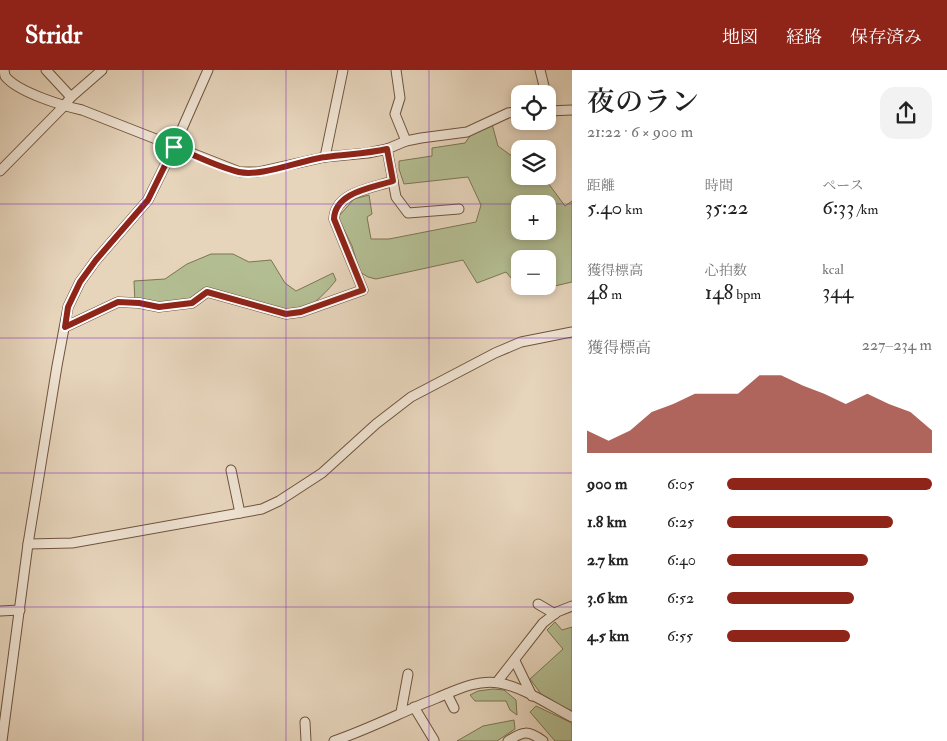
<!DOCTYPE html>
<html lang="ja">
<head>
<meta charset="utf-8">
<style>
  body { margin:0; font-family:"IM FELL Double Pica","Noto Serif JP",serif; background:#f2f2f2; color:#222; height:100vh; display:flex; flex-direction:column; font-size:19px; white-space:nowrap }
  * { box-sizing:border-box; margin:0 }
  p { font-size:16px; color:#767676 }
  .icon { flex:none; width:28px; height:28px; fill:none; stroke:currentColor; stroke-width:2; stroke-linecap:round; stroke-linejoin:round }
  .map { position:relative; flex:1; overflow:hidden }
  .sheet { display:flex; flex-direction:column; background:#fff; width:375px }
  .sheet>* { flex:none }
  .tools { position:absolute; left:511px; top:15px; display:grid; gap:10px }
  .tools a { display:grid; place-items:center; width:45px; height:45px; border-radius:10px; background:#fff; box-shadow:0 2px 8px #0003; font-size:25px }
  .pin { position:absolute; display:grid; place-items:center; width:42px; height:42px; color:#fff; margin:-21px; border:2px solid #fff; border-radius:50%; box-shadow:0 1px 5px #0007 }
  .round { display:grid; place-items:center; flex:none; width:52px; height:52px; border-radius:15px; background:#f2f2f2 }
  .headline { display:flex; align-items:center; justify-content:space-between; height:85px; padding:0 15px }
  h1 { font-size:28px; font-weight:600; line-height:38px }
  .figures { display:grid; grid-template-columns:repeat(3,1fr); gap:8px; height:85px; padding:5px 15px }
  .figures div { display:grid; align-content:center }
  .figures b { font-size:21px; font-weight:600 }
  .figures small { font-size:14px; font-weight:400 }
  .figures p { font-size:14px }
  .chart { height:140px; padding:10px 15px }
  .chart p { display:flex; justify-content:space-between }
  .chart svg { width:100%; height:90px; margin-top:5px; fill:#8f2418; opacity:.7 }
  ul { padding:0 15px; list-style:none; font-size:16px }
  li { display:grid; grid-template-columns:80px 60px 1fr; align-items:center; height:38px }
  li i { height:12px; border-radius:6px; background:#8f2418 }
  header { display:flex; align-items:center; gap:30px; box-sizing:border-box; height:70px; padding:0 25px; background:#8f2418; color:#fff }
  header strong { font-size:24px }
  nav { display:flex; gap:28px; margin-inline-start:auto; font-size:18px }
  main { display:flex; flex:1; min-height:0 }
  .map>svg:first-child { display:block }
  .green { fill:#b3bd92; stroke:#7e7452; fill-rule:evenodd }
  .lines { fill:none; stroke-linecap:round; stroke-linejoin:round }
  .minor-casing { stroke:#70543d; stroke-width:11 }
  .minor { stroke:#efe3d3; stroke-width:9 }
  .route-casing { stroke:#fff; stroke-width:10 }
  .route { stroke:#8f2418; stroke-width:6 }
  .grid { fill:none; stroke:#7b2cbf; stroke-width:1; stroke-opacity:0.55 }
</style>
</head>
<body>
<header>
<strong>Stridr</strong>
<nav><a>地図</a><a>経路</a><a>保存済み</a></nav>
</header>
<main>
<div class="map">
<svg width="572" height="671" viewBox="0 0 572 671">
  <rect width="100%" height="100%" fill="#e6d4bb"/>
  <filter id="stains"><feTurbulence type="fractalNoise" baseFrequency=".004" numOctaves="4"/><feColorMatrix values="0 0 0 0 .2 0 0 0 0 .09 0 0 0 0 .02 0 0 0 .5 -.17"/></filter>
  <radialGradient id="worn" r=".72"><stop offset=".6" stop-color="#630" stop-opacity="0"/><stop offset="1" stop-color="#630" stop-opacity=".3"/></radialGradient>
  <g class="green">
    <path d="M 492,54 L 498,76 L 520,92 L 520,106 L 539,106 L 548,113 L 565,136 L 572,131 L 572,212 L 524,223 L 506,202 L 477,213 L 463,190 L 376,209 L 368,207 L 360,202 L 352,176 L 338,147 L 354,129 L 369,125 L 372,144 L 367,147 L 371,169 L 389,169 L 476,152 L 481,135 L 468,107 L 404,114 L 399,99 L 399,91 L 432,86 L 432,78 L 465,73 L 472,63 ZM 520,134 L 548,134 L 548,161 L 520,161 ZM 520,189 L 548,189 L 548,216 L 520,216 Z"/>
    <path d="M 211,184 L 233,184 L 249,192 L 271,190 L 285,213 L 296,221 L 333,203 L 336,210 C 331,218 310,238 302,241 C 288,247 225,227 207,223 L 192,233 L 135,234 L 134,211 L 165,209 L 187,194 Z"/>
    <path d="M 555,552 L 562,560 L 572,557 L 572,641 L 544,628 L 530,609 L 563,579 L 547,560 Z"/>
    <path d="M 493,619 L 504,620 L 516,630 L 517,645 L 510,640 L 506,631 L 475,631 L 470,625 L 478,621 Z"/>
    <path d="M 536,636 L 572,653 L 572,671 L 555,671 L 530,642 Z"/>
    <path d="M 514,650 L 515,659 L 497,671 L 457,671 L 483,656 Z"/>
  </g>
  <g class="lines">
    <defs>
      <g id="minor">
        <path d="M 4,0 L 5,6 C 17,22 63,36 82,40 L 240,102 L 258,102 L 325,87 L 368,83 L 387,79 L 406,71 L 421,68 L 467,62 L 508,43 L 520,41"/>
        <path d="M 46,0 L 71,27"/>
        <path d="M 396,0 L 400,28 L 395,44 L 406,71"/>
        <path d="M 540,0 L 546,24"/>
        <path d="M 548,41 L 572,40"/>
        <path d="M 387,79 L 396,127 L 408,143 L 459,139"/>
        <path d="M 325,87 L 343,0"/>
        <path d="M 0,101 L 64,36 L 71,27 L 102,0"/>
        <path d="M 65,257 L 118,232 L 139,233 L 159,237 L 192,233 L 207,222 L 286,244 L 301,242 L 363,220 L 334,149 C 335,122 372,118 393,111"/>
        <path d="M 231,400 L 240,443"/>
        <path d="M 28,474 L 72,473 L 262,439 L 279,431 L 322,403 L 376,354 L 411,327 L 495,283 L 521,272 L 572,262"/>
        <path d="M 538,534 L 555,544"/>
        <path d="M 0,541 L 20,540"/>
        <path d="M 515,591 L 532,626"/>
        <path d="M 497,612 L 543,553 L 557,542 L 572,536"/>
        <path d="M 447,624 L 454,638"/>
        <path d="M 414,637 L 434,670"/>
        <path d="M 401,642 L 408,604"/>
        <path d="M 305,652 L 306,671"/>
        <path d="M 2,671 L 28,474 L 57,296 L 68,237 L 80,212 L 96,190 L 148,130 L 174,77 L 208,0"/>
        <path d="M 334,671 C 369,659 402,642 437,628 C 456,620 478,609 499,613 C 523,617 551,636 572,647"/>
        <path d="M 508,671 C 523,661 528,660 543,671"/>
      </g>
    </defs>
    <use href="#minor" class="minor-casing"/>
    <use href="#minor" class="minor"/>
  </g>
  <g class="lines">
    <defs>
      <path id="route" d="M 174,77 C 195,85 217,97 239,102 C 262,107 301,90 326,87 C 346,84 366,84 387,79 L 393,111 C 372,118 335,122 334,149 L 363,220 L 301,242 L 286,244 L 207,222 L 192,233 L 159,237 L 139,233 L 118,232 L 65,257 L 68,237 L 80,212 L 96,190 L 148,130 Z"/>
    </defs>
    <use href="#route" class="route-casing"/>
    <use href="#route" class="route"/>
  </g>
  <path class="grid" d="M 143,0 L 143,671M 286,0 L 286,671M 429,0 L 429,671M 0,134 L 520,134M 548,134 L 572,134M 0,268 L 572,268M 0,403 L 572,403M 0,537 L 572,537"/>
  <rect width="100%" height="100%" filter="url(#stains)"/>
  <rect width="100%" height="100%" fill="url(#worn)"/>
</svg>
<div class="tools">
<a><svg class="icon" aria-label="locate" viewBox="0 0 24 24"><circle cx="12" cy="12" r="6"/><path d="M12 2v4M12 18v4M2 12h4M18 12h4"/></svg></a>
<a><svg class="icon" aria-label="layers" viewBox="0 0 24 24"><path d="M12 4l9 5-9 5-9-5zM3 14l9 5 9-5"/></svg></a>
<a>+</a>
<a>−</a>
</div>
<div class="pin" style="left:174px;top:77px;background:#1e9e55"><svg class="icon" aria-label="arrive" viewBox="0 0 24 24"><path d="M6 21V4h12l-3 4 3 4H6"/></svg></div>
</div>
<section class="sheet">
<div class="headline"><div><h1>夜のラン</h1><p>21:22 · 6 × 900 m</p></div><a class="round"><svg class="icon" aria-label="share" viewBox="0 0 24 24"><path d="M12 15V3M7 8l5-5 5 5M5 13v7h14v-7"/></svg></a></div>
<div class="figures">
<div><p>距離</p><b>5.40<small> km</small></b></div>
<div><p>時間</p><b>35:22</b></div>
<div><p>ペース</p><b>6:33<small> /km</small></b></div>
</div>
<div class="figures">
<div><p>獲得標高</p><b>48<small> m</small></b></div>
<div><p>心拍数</p><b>148<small> bpm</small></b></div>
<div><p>kcal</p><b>344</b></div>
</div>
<div class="chart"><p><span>獲得標高</span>227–234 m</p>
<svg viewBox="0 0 160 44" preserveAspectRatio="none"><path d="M0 44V33L10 38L20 33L30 24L40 20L50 15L60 15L70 15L80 6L90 6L100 11L110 15L120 20L130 15L140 20L150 24L160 33V44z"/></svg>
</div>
<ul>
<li><b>900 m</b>6:05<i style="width:100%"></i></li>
<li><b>1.8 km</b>6:25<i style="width:81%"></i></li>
<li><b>2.7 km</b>6:40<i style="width:69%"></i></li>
<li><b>3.6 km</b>6:52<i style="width:62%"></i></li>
<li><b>4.5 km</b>6:55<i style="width:60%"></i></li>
</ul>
</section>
</main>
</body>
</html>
